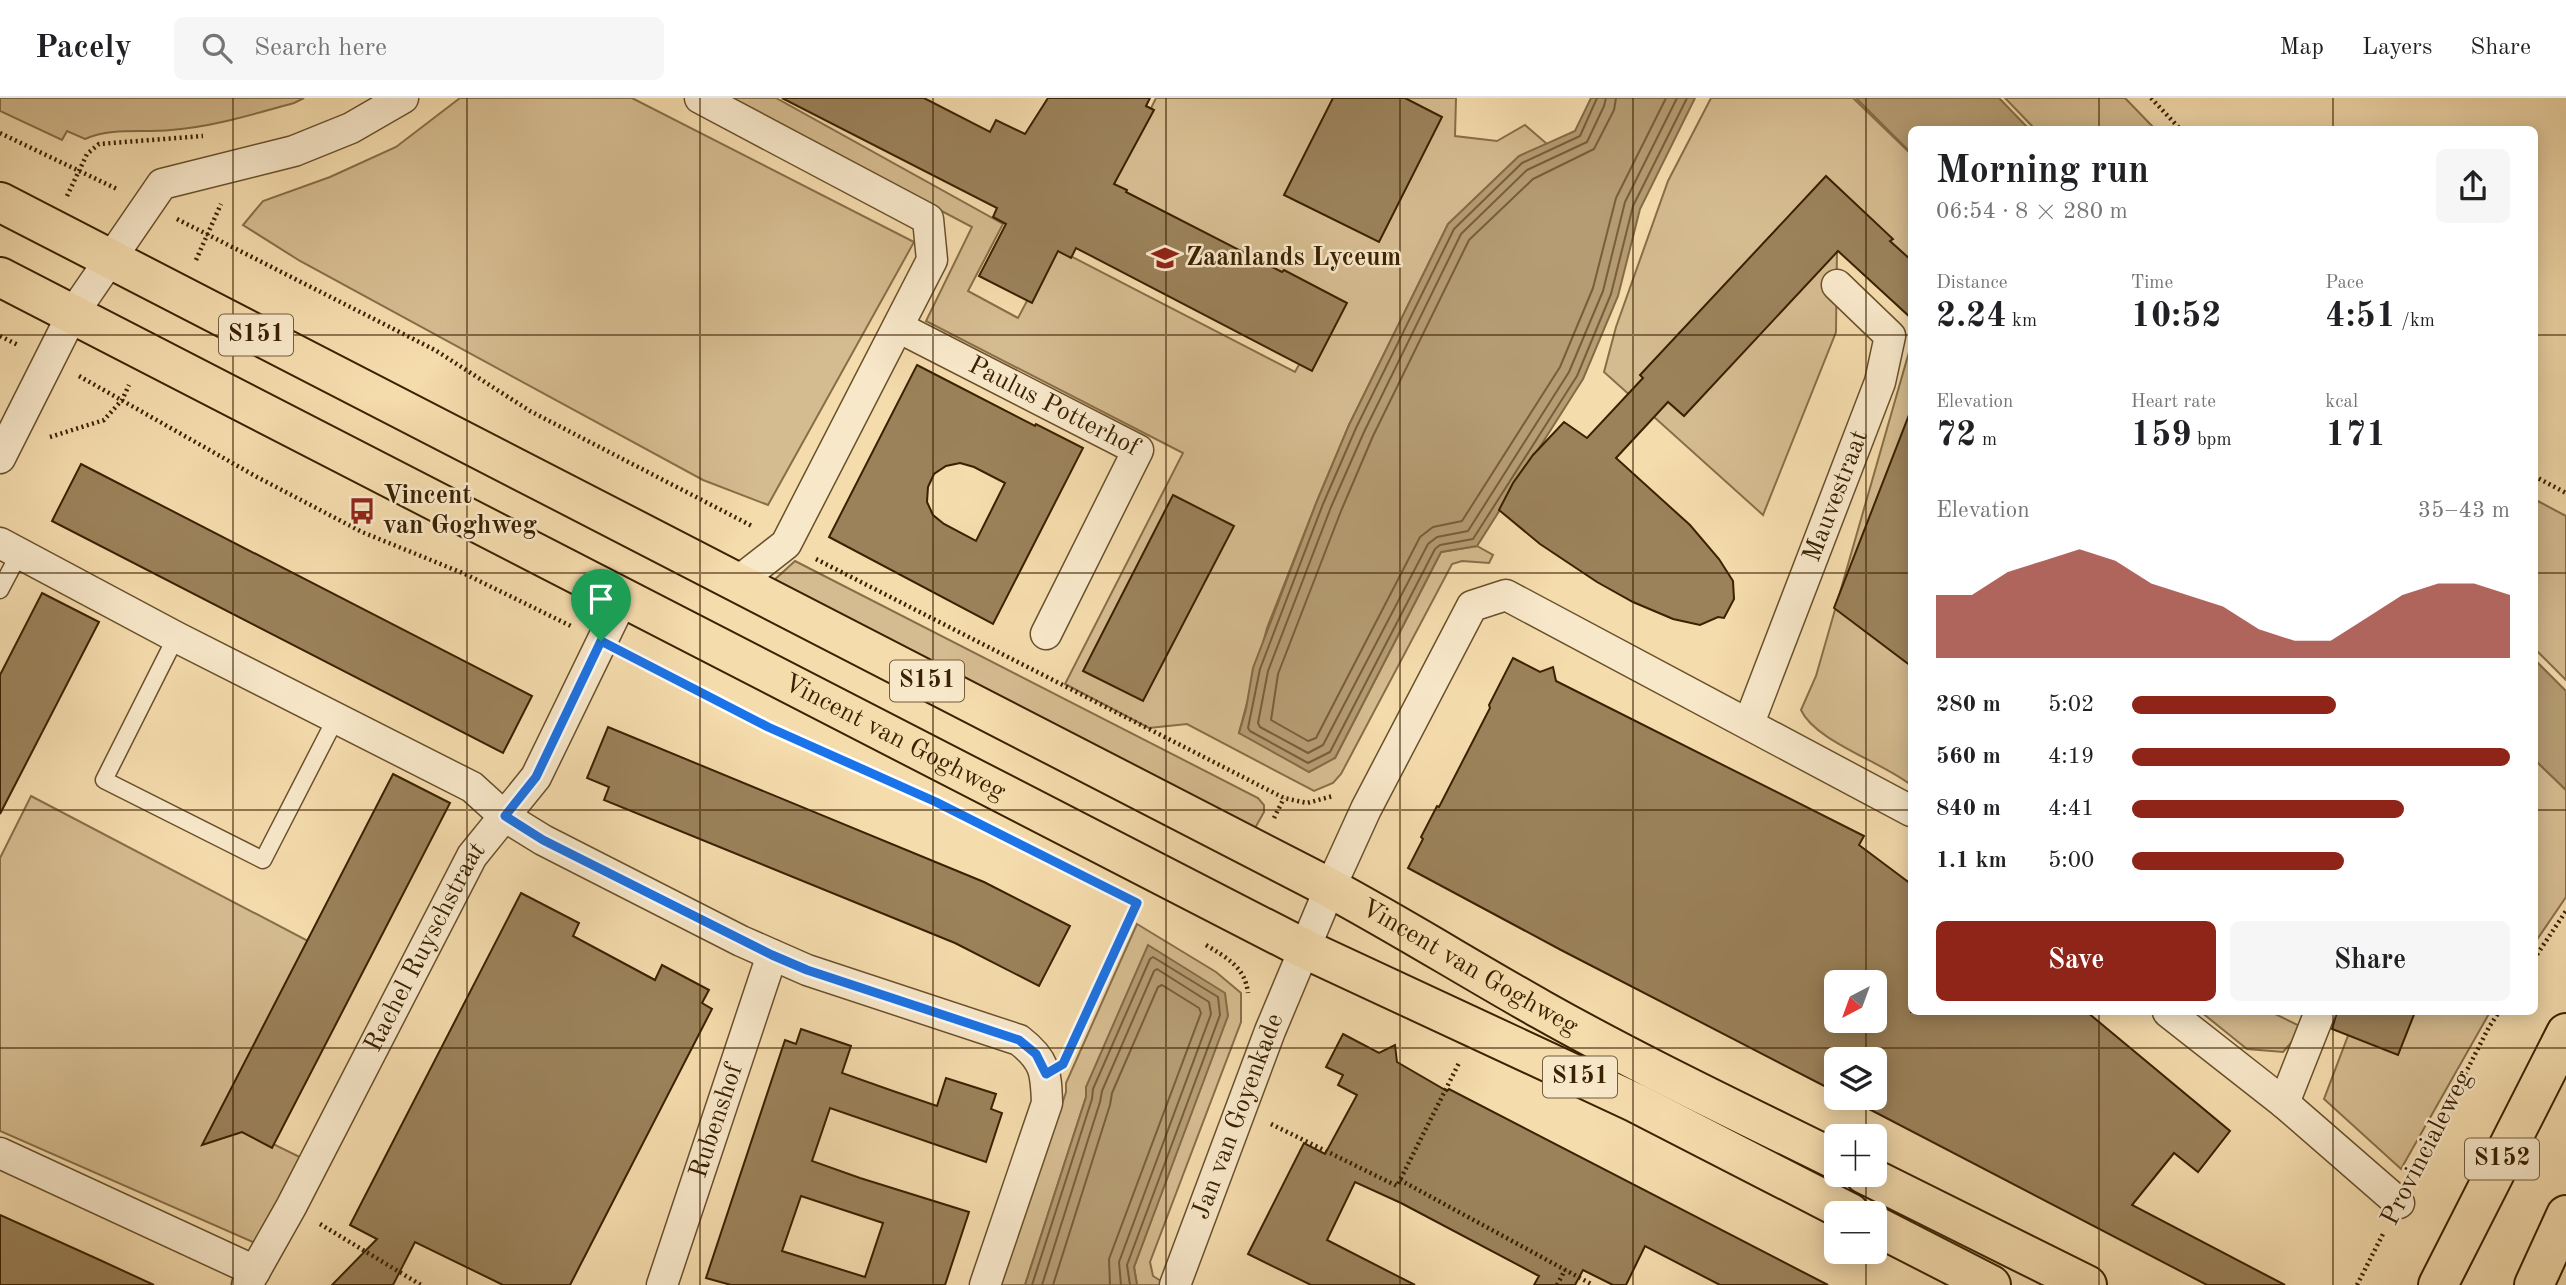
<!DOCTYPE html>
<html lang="en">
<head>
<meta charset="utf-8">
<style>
  body { margin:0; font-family:"Old Standard TT",serif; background:#f6f6f6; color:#202124; height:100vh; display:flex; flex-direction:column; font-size:26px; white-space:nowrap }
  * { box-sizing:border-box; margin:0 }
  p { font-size:23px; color:#757577 }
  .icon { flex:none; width:38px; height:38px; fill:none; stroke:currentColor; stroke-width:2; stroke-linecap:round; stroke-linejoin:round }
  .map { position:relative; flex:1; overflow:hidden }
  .drawer { position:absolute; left:1908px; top:28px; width:630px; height:889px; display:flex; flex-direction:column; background:#fff; border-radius:10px; box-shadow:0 4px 18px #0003 }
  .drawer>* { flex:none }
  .needle { width:46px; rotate:221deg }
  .tools { position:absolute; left:1824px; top:872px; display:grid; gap:14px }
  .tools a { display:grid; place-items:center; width:63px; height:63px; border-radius:10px; background:#fff; box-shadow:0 4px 18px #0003; font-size:35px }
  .pin { position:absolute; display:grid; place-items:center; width:60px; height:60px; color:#fff; margin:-72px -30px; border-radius:50% 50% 50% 0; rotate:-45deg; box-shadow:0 0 7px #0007 }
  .pin .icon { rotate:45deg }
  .round { display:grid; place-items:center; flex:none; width:74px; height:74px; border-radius:10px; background:#f6f6f6 }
  .head { display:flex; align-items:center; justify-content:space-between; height:119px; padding:0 28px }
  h1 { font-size:38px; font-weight:700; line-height:52px }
  .metrics { display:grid; grid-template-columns:repeat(3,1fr); gap:10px; height:119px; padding:7px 28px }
  .metrics div { display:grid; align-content:center }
  .metrics b { font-size:35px; font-weight:700 }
  .metrics small { font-size:19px; font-weight:400 }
  .metrics p { font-size:19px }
  .chart { height:196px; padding:14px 28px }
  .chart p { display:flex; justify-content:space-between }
  .chart svg { width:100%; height:126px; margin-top:7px; fill:#8f2418; opacity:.7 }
  .button { display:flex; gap:14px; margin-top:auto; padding:14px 28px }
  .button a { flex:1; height:80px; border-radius:10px; background:#8f2418; color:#fff; font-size:28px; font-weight:700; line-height:80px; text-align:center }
  .button a+a { background:#f6f6f6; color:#202124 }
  ul { padding:0 28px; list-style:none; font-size:23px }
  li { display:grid; grid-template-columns:112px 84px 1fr; align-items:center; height:52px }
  li i { height:18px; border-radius:9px; background:#8f2418 }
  header { display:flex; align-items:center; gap:42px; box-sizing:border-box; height:98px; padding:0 35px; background:#fff; border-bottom:2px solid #e0e0e0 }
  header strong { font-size:33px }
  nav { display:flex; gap:38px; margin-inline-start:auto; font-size:24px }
  .search { width:490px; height:63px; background:#f6f6f6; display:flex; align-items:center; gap:18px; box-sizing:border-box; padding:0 24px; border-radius:10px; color:#757577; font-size:26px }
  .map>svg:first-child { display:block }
  .green { fill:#d5bc90; stroke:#886e48; stroke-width:2 }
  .water { fill:#b59c72; stroke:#846b44; stroke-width:2 }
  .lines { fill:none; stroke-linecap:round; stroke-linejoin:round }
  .shore { stroke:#785e39; stroke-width:2 }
  .building { fill:#9b825a; stroke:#3a2100; stroke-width:2; fill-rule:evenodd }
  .lane-casing { stroke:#69502b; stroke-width:19 }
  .street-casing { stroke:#69502b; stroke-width:33 }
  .primary-casing { stroke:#3a2100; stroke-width:42 }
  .path { stroke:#3a2100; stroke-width:4.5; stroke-dasharray:2 3.5; stroke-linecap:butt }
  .lane { stroke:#f8e8ca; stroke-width:16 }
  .street { stroke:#f8e8ca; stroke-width:30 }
  .primary { stroke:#f5dcad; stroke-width:38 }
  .route-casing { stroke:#fff; stroke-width:14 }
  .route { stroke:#1a73e8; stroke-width:9 }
  .grid { fill:none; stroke:#3a2100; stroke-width:2; stroke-opacity:0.55 }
  .labels { text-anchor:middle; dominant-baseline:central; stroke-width:5; stroke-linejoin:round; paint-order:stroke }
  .shield { fill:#f8e8ca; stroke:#735d3d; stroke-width:2 }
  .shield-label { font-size:24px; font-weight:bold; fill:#3a2100 }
  .poi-label { font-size:26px; font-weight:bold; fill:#3a2100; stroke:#f8e8ca; text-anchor:start }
  .street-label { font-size:26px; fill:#3a2100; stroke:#f8e8ca }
</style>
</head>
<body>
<header>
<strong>Pacely</strong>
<div class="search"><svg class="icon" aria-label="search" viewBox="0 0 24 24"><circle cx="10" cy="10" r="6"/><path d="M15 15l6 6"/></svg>Search here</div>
<nav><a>Map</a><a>Layers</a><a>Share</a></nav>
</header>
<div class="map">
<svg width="2566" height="1187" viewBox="0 0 2566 1187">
  <rect width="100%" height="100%" fill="#f5dcad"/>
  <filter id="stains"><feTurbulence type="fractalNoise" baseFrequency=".00286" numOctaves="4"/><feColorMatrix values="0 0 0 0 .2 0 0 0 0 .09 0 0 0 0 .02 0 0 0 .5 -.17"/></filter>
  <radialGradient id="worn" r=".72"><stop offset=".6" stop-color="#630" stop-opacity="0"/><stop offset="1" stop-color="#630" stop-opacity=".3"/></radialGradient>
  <g class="green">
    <path d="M 0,0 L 304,0 L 294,5 C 254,16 213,29 171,32 C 142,35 112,29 85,41 L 67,33 L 62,42 L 0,13 Z"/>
    <path d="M 460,0 L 632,0 L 914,144 L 768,407 L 703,382 L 300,163 L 243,127 L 263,103 L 330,79 L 396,49 Z"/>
    <path d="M 727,0 L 776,0 L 1003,126 L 968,193 L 1018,220 L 1055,150 L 1295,274 L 1327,215 L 1109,96 L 1156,0 L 1456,0 L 1455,38 L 1497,43 L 1525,27 L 1547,46 L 1519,58 L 1448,126 L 1349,327 L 1317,403 L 1267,530 L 1239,635 L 1335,660 L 1441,454 L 1477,448 L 1493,457 L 1489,465 L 1462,463 L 1452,466 L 1341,676 L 1333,685 L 1314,693 L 1187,626 L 1149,630 L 1065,586 L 1183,355 L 926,223 L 972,129 Z"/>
    <path d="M 1711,0 L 1853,0 L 1911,56 L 1911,220 L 1837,151 L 1836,234 L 1763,417 L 1604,274 L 1616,229 L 1668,83 Z"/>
    <path d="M 2005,0 L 2125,0 L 2155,31 L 2035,31 Z"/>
    <path d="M 1911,247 L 1911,687 C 1882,664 1815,643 1801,612 L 1816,578 Z"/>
    <path d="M 2534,401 L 2566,418 L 2566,582 L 2534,550 Z"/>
    <path d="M 795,463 L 1258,700 L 1264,707 L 1264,714 L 1254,732 L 772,484 Z"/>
    <path d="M 2534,661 L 2566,692 L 2566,799 L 2534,846 Z"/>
    <path d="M 31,698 L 308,843 L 220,1020 L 312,1065 L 269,1151 L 0,1033 L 0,760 Z"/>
    <path d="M 1137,826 L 1216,874 L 1241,895 L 1241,924 L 1150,1164 L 1153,1178 L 1161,1183 L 1161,1187 L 1137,1187 L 1134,1169 L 1227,918 L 1086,989 L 1086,999 L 1025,1187 L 1001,1187 L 1066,994 L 1066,985 Z"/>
    <path d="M 2201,914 L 2271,914 L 2304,930 L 2283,954 L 2247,951 Z"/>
    <path d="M 2357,914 L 2490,914 L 2401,1071 L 2324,1001 Z"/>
  </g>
  <g class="water">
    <path d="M 1591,0 L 1695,0 L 1640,111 L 1618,198 L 1583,281 L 1477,448 L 1441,454 L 1335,660 L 1309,674 L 1239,635 L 1246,611 L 1253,570 L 1317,403 L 1349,327 L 1448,126 L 1519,58 L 1575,33 Z"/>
    <path d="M 1856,0 L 1999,0 L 2029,31 L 1911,32 L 1911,55 Z"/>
    <path d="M 2534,561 L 2566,593 L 2566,692 L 2534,661 Z"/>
    <path d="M 1148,847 L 1225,895 L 1228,918 L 1134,1169 L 1137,1187 L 1025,1187 L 1086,999 L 1086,989 Z"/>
  </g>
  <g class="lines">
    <g class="shore">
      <path d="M 1597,0 L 1580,38 L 1522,65 L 1454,131 L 1356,330 L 1323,406 L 1260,571 L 1248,630 L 1250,633 L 1308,665 L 1330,654 L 1435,451 L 1440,447 L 1473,441 L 1577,278 L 1611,196 L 1633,108 L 1687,0"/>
      <path d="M 1606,0 L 1604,8 L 1587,44 L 1527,72 L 1461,136 L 1364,334 L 1331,409 L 1268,573 L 1258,625 L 1260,629 L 1308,655 L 1323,647 L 1428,446 L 1437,439 L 1468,433 L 1569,274 L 1603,193 L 1625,104 L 1677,0"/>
      <path d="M 1616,0 L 1614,12 L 1594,51 L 1533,81 L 1469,142 L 1373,338 L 1341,413 L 1278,576 L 1271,622 L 1308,643 L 1316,640 L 1420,439 L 1433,429 L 1462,423 L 1560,269 L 1593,190 L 1616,100 L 1666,0"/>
      <path d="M 1032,1187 L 1092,1001 L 1093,991 L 1150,861 L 1153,859 L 1218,899 L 1220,917 L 1127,1167 L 1130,1187"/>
      <path d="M 1042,1187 L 1100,1004 L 1102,993 L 1154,873 L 1157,871 L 1209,904 L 1211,916 L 1119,1164 L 1121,1187"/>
      <path d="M 1053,1187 L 1110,1007 L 1112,995 L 1158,889 L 1162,887 L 1199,910 L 1201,915 L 1109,1161 L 1110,1187"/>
    </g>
  </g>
  <g class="building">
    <path d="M 782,0 L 924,0 L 990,34 L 996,22 L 1025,36 L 1048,0 L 1150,0 L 1146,8 L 1154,12 L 1114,86 L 1127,92 L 1126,94 L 1282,174 L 1284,172 L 1347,205 L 1312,273 L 1076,150 L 1071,160 L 1058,153 L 1032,205 L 979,178 L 1006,126 L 993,119 L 997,110 Z"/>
    <path d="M 1333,0 L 1405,0 L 1442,19 L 1379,144 L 1284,97 Z"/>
    <path d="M 1826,78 L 1893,141 L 1890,143 L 1911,162 L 1911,220 L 1838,153 L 1684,318 L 1668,304 L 1616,360 L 1690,427 L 1719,461 L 1733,483 L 1734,501 L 1724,520 L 1718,519 L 1700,527 L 1673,521 L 1633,504 L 1597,484 L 1540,446 L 1499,412 L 1513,385 L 1533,357 L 1564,324 L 1587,340 L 1643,280 L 1640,277 Z"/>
    <path d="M 917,267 L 1035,328 L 1036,326 L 1083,350 L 993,526 L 829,439 ZM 960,365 L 974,369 L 1005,385 L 976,443 L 944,426 L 933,417 L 927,404 L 928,389 L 934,376 L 946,368 Z"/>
    <path d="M 1909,317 L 1911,318 L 1911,568 L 1834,510 Z"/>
    <path d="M 81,366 L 532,598 L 503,655 L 52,423 Z"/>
    <path d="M 1173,397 L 1234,428 L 1143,603 L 1083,573 Z"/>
    <path d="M 42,495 L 99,524 L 0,716 L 0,577 Z"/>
    <path d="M 1513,560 L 1540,574 L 1553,569 L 1556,583 L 1864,738 L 1859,747 L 1911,786 L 1911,914 L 2087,914 L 2230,1033 L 2198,1074 L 2174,1055 L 2132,1107 L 2285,1187 L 2207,1187 L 1846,999 L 1874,999 L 1874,961 L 1836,961 L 1836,994 L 1561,852 L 1408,770 L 1423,741 L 1421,739 L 1437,708 L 1439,709 L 1490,610 L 1489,607 ZM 1836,884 L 1874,884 L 1874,922 L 1836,922 Z"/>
    <path d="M 608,629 L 984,784 L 1070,828 L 1039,888 L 955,845 L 604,702 L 609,689 L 587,680 Z"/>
    <path d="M 393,676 L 450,705 L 272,1050 L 242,1034 L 202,1047 Z"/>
    <path d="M 521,795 L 579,825 L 573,838 L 655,882 L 662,867 L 709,892 L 702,905 L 712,911 L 570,1187 L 503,1187 L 415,1144 L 393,1187 L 332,1187 L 377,1141 L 350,1127 Z"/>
    <path d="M 2337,914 L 2415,914 L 2398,957 L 2332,931 Z"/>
    <path d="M 801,931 L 851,948 L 842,975 L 893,993 L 937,1008 L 946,980 L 996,996 L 991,1011 L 1002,1015 L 986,1064 L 830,1010 L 812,1063 L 860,1080 L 969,1114 L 945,1187 L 731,1187 L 706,1180 L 785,942 L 796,946 ZM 801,1098 L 883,1125 L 865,1179 L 782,1153 Z"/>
    <path d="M 1343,936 L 1379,955 L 1395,947 L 1397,964 L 1447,993 L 1449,991 L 1828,1187 L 1720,1187 L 1645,1148 L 1626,1187 L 1613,1187 L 1583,1172 L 1575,1187 L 1534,1187 L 1539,1178 L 1401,1105 L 1355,1084 L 1327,1142 L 1415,1187 L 1311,1187 L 1248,1156 L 1304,1045 L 1325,1056 L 1357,997 L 1338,987 L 1343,977 L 1326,969 Z"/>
    <path d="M 0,1117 L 102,1163 L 154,1187 L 0,1187 Z"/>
  </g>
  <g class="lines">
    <defs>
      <g id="lane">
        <path d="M 0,492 L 19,456"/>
        <path d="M 176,539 L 104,682 L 263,762 L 336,620"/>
      </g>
      <g id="street">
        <path d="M 700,0 L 928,121 L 932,162 L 786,446 L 736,485"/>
        <path id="s1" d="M 898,229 L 1138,352 L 1046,536"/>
        <path d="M 0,360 L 72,217 L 162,86 L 294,53 L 351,30 L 403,0"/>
        <path d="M 0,445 L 176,539 L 472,689 L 504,718 L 543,742 L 741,843 L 807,872 L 1019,942 C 1045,962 1046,974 1047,1005 L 985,1187"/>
        <path id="s2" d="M 1749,625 L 1880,284 L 1890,238 L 1837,187"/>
        <path d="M 2168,914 L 2284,1005 L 2399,1105"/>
        <path d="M 2284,1005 L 2320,914"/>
        <path d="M 0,1055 L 255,1173"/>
        <path id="s3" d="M 247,1187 L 291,1109 L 472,758 L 536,679 L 624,498"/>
        <path id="s4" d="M 662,1187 L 772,857"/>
        <path id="s5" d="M 1175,1187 L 1270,933 L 1330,790 L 1366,711 L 1472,508 L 1506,497 L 1911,713"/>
      </g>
      <g id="primary">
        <path id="s6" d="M 0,104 L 1330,790 C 1402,829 1471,872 1542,912 C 1638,966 1737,1013 1836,1062"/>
        <path id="s7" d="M 0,179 L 1305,851 L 1636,1005 L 1850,1115"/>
        <path d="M 1864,1076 L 2087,1187"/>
        <path d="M 1874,1127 L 1991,1187"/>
        <path d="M 2438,1187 L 2566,935"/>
        <path d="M 2534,1187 L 2566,1117"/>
      </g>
    </defs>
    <use href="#lane" class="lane-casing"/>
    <use href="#street" class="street-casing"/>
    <use href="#primary" class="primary-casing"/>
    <g class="path">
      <path d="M 2151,0 L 2181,32"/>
      <path d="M 0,35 L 119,92"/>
      <path d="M 67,98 L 87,56 L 99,46 L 203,38"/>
      <path d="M 177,121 L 435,252 L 530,313 L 752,428"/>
      <path d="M 196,162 L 221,106"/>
      <path d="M 0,238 L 18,247"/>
      <path d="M 79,278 L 257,379 L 362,434 L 465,476 L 573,529"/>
      <path d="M 50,339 L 104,322 L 122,302 L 129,287"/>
      <path d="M 2534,378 L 2566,395"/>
      <path d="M 816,461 L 1284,700 L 1307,705 L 1333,698"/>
      <path d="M 630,558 L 768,629 L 856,667"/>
      <path d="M 1274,720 L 1284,700"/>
      <path d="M 1206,847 C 1227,860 1245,869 1248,895"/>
      <path d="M 2534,861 L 2566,813"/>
      <path d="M 1071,949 L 1135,807"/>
      <path d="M 1271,1026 L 1397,1088 L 1459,965"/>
      <path d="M 2415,1074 L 2489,929 L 2499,914"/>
      <path d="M 1400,1082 L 1593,1187"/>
      <path d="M 320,1126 L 421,1187"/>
      <path d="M 1557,1187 L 1565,1172"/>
      <path d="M 2357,1187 L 2384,1134"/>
    </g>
    <use href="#lane" class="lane"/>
    <use href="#street" class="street"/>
    <use href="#primary" class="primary"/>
  </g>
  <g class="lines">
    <defs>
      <path id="route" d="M 601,543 L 768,629 L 936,704 L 1137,805 L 1063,966 L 1046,976 L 1036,956 L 1019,942 L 807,872 L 772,857 L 543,742 L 505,718 L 536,679 Z"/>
    </defs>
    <use href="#route" class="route-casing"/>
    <use href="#route" class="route"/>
  </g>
  <path class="grid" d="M 233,0 L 233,1187M 467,0 L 467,1187M 700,0 L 700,1187M 933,0 L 933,1187M 1166,0 L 1166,1187M 1400,0 L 1400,1187M 1633,0 L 1633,1187M 1866,0 L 1866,884M 2099,0 L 2099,32M 2333,0 L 2333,32M 0,237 L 1911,237M 2534,237 L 2566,237M 0,475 L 1911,475M 2534,475 L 2566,475M 0,712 L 1911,712M 2534,712 L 2566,712M 2099,914 L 2099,1187M 2333,914 L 2333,1187M 1866,922 L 1866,961M 0,950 L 2566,950M 1866,999 L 1866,1038M 1866,1076 L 1866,1115M 1866,1153 L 1866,1187"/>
  <defs>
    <symbol id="school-bare" viewBox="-9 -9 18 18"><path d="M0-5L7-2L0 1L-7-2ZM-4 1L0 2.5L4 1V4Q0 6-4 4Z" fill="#8f2418" stroke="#f8e8ca" stroke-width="2.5" paint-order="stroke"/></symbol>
    <symbol id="bus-bare" viewBox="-9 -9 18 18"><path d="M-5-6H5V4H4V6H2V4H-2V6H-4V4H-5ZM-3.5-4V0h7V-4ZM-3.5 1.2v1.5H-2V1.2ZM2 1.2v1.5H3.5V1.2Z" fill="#8f2418" stroke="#f8e8ca" stroke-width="2.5" paint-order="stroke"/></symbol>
  </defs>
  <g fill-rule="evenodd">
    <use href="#school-bare" x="1146" y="141" width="38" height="38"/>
    <use href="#bus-bare" x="343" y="394" width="38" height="38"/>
  </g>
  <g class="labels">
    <g class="shield">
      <rect x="219" y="216.5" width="74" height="41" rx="5"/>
      <rect x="890" y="562.5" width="74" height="41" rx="5"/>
      <rect x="1543" y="958.5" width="74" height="41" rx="5"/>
      <rect x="2465" y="1040.5" width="74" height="41" rx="5"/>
    </g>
    <g class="shield-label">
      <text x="256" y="237">S151</text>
      <text x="927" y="583">S151</text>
      <text x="1580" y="979">S151</text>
      <text x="2502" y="1061">S152</text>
    </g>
    <g class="poi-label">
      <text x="1186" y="160">Zaanlands Lyceum</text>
      <text x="383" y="398">Vincent<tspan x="383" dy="30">van Goghweg</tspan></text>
    </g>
    <g class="street-label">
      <text stroke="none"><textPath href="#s1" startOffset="175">Paulus Potterhof</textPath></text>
      <text stroke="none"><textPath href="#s2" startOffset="243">Mauvestraat</textPath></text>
      <text stroke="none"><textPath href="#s7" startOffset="1006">Vincent van Goghweg</textPath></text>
      <text stroke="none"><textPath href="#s3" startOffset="382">Rachel Ruyschstraat</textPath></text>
      <text stroke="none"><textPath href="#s6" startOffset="1657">Vincent van Goghweg</textPath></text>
      <text stroke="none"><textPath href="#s5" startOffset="180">Jan van Goyenkade</textPath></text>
      <text stroke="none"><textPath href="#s4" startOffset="173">Rubenshof</textPath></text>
      <text transform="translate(2427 1050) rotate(-63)">Provincialeweg</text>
    </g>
  </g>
  <rect width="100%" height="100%" filter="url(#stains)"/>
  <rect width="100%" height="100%" fill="url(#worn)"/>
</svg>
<div class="tools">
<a><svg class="needle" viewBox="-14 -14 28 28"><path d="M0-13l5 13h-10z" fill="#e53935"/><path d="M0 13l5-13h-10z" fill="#757577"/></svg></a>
<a><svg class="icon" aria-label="layers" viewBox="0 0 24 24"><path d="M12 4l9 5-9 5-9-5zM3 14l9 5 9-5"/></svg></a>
<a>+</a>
<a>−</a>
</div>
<div class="pin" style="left:601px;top:543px;background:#1e9e55"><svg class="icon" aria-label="arrive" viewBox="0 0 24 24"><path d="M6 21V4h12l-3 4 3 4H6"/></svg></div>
<section class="drawer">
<div class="head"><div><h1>Morning run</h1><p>06:54 · 8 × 280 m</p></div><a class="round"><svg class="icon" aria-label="share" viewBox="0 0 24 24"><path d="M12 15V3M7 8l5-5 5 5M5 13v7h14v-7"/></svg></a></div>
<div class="metrics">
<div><p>Distance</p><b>2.24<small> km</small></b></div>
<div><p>Time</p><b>10:52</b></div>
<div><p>Pace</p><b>4:51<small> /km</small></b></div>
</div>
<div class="metrics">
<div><p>Elevation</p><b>72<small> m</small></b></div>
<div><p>Heart rate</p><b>159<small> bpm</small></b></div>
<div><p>kcal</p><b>171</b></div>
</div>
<div class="chart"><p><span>Elevation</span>35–43 m</p>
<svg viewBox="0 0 160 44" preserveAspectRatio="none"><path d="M0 44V22L10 22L20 14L30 10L40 6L50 10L60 18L70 22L80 26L90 34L100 38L110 38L120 30L130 22L140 18L150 18L160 22V44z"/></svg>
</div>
<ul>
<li><b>280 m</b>5:02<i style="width:54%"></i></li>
<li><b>560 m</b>4:19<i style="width:100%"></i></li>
<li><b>840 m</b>4:41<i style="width:72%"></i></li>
<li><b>1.1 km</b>5:00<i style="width:56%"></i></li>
</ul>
<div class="button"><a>Save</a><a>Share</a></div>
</section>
</div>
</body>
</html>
